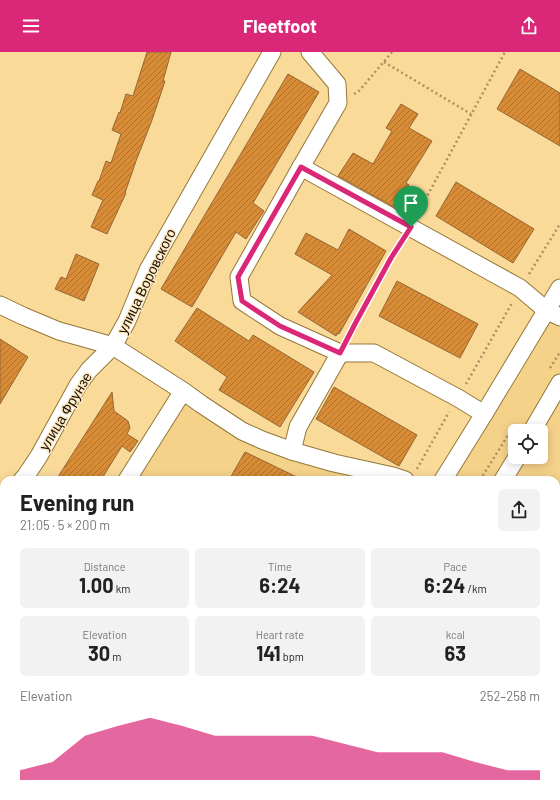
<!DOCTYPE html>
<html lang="en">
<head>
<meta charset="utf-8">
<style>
  body { margin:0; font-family:Barlow,sans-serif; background:#f2f2f2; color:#222; height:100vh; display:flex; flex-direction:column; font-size:15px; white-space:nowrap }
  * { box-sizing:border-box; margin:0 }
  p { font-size:13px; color:#767676 }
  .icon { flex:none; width:22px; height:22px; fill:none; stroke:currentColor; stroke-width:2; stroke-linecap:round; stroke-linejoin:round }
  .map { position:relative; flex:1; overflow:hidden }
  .drawer { position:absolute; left:0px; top:424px; width:560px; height:324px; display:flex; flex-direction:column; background:#fff; border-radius:12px 12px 0 0; box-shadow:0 2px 10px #0003 }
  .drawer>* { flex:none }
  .buttons { position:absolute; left:508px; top:372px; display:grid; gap:8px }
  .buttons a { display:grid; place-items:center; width:40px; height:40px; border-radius:6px; background:#fff; box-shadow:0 2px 10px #0003; font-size:20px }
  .pin { position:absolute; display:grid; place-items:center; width:34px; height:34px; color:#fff; margin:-41px -17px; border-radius:50% 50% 50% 0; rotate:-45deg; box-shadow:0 0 4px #0007 }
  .pin .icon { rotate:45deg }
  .round { display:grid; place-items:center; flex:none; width:42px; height:42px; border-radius:6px; background:#f2f2f2 }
  .summary { display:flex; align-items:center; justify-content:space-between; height:68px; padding:0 20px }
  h1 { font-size:22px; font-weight:700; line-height:30px }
  .stats { display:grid; grid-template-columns:repeat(3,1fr); gap:6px; height:68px; padding:4px 20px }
  .stats div { display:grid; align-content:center; border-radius:6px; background:#f2f2f2; text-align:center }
  .stats b { font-size:20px; font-weight:700 }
  .stats small { font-size:11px; font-weight:400 }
  .stats p { font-size:11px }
  .chart { height:112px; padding:8px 20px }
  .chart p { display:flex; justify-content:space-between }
  .chart svg { width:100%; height:72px; margin-top:4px; fill:#db2777; opacity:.7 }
  header { display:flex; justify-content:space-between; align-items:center; height:52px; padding:0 20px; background:#db2777; color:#fff; font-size:18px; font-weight:700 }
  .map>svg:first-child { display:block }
  .built { fill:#f5d28a; fill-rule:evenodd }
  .park { fill:url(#park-tufts) }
  .building { fill:url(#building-hatch); stroke:#956635 }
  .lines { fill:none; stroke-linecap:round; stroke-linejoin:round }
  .minor-casing { stroke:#947839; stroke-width:19 }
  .path { stroke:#a89162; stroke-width:2.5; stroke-dasharray:2 3; stroke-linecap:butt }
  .minor { stroke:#fff; stroke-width:17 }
  .route-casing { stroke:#fff; stroke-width:8 }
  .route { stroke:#db2777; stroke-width:5 }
  .labels { text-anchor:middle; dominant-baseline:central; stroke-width:3; stroke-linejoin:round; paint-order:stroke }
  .street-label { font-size:14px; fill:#1a0f00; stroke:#fce9c3 }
</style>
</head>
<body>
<header><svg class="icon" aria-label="menu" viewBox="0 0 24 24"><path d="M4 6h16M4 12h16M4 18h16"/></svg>Fleetfoot<svg class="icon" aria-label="share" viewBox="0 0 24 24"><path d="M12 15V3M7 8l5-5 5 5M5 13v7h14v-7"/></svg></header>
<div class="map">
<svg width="560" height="748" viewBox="0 0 560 748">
  <defs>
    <pattern id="park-tufts" width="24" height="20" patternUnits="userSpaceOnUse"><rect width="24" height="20" fill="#87d089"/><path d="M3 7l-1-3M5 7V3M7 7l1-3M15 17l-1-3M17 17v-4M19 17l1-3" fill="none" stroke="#74b174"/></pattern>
    <pattern id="building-hatch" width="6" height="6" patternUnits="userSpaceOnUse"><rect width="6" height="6" fill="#d98c36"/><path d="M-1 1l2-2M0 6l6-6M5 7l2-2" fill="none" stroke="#af712b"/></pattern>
  </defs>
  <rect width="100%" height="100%" fill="#f9da99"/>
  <g class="built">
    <path d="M 546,258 L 560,265 L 560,748 L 257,748 L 259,744 L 556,744 L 556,428 L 443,428 ZM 515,379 L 541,379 L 541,405 L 515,405 Z"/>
    <path d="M 183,339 L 242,379 L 405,428 L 127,428 Z"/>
    <path d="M 22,744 L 221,744 L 219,748 L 22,748 Z"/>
  </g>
  <path class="park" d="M 0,737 L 4,744 L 23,744 L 24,748 L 0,748 Z"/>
  <g class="building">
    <path d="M 147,0 L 171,0 L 163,29 L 165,29 L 152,68 L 136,109 L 125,141 L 126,141 L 107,182 L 91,175 L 103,148 L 92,143 L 98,129 L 99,129 L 106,109 L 111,111 L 121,82 L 112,78 L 119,60 L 120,61 L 126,42 L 133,44 Z"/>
    <path d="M 520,17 L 560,41 L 560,94 L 497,57 Z"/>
    <path d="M 288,22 L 319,40 L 253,151 L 264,159 L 246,187 L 236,180 L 192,255 L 161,237 Z"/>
    <path d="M 401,52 L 418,62 L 409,76 L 432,89 L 406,131 L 409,133 L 396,156 L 338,124 L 353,101 L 373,112 L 392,79 L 386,76 Z"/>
    <path d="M 456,130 L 534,177 L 513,211 L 436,164 Z"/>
    <path d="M 349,177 L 386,199 L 339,282 L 338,281 L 336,284 L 298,260 L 332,223 L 295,202 L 306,181 L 338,198 Z"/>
    <path d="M 76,202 L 99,212 L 84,249 L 55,237 L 61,225 L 66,227 Z"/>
    <path d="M 397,229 L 478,272 L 460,306 L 379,264 Z"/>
    <path d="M 197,256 L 249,289 L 253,283 L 314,320 L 280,375 L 219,338 L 227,325 L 175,289 Z"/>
    <path d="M 0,287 L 28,305 L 0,352 Z"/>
    <path d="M 334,335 L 417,383 L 399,414 L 316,367 Z"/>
    <path d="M 112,340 L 114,359 L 128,369 L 130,376 L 127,382 L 138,389 L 130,400 L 122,394 L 101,428 L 56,428 Z"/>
    <path d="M 245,400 L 303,428 L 229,428 Z"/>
  </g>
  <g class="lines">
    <defs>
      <g id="minor">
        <path d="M 310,0 L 337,32 L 338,51 L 301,115 L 520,236 L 546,258 L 560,265"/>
        <path d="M 301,115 L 239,225 L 242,249 L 280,274 L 340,301 L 374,301 L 458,346 L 484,362"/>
        <path d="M 0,253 L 23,264 L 59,279 L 113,294 L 183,339 L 201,352 L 242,379 L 262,388 L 292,399 L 334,411 L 393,424 L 405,428"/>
        <path d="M 532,379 L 560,331"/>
        <path d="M 292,399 L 298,375 L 340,301"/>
        <path d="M 22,428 L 25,425 L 39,404 L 78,333 L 89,318 L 113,294 L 127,269 L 148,218 L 272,0"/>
        <path d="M 127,428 L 183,339"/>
        <path d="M 443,428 L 484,362 L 560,236"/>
        <path d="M 503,428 L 517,405"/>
        <path d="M 0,446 L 4,443"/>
        <path d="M 556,491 L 560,493"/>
        <path d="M 556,528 L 560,521"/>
        <path d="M 556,548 L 560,551"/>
        <path d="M 0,558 L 4,557"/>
        <path d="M 0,739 L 4,737"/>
        <path d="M 257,748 L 259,744"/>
      </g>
    </defs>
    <use href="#minor" class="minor-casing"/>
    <g class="path">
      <path d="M 384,10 L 471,62"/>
      <path d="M 354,42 L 359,39 L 392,0"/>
      <path d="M 418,161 L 505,0"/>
      <path d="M 529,222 L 560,172"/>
      <path d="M 348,284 L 391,205 L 402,189"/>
      <path d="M 550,316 L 560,300"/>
      <path d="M 466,332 L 512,251"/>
      <path d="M 417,417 L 449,360"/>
      <path d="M 480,428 L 515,372"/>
      <path d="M 219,748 L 221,744"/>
      <path d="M 285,748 L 287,744"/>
    </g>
    <use href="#minor" class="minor"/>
  </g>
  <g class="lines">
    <defs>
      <path id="route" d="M 301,115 L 411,175 L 391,206 L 356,270 L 340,301 L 280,274 L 242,249 L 238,225 Z"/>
    </defs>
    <use href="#route" class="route-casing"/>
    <use href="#route" class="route"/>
  </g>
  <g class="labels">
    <g class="street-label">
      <text transform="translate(146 229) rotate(-64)">улица Воровского</text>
      <text transform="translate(65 359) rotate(-59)">улица Фрунзе</text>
    </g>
  </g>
</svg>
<div class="buttons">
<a><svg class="icon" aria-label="locate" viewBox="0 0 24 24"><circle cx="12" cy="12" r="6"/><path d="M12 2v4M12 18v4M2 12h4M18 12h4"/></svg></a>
</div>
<div class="pin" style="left:411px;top:175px;background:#1e9e55"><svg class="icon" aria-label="arrive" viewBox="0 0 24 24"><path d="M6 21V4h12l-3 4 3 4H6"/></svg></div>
<section class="drawer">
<div class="summary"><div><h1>Evening run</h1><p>21:05 · 5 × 200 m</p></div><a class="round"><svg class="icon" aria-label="share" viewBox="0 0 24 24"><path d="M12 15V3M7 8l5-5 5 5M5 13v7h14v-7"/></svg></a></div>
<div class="stats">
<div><p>Distance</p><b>1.00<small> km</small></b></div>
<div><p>Time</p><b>6:24</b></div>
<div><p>Pace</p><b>6:24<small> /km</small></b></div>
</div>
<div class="stats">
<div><p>Elevation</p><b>30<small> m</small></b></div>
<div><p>Heart rate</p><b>141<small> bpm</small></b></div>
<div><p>kcal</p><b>63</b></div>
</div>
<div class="chart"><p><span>Elevation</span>252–258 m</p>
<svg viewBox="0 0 160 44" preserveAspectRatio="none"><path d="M0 44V38L10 33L20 17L30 11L40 6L50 11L60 17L70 17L80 17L90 17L100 22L110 27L120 27L130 27L140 33L150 38L160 38V44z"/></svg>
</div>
</section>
</div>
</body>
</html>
